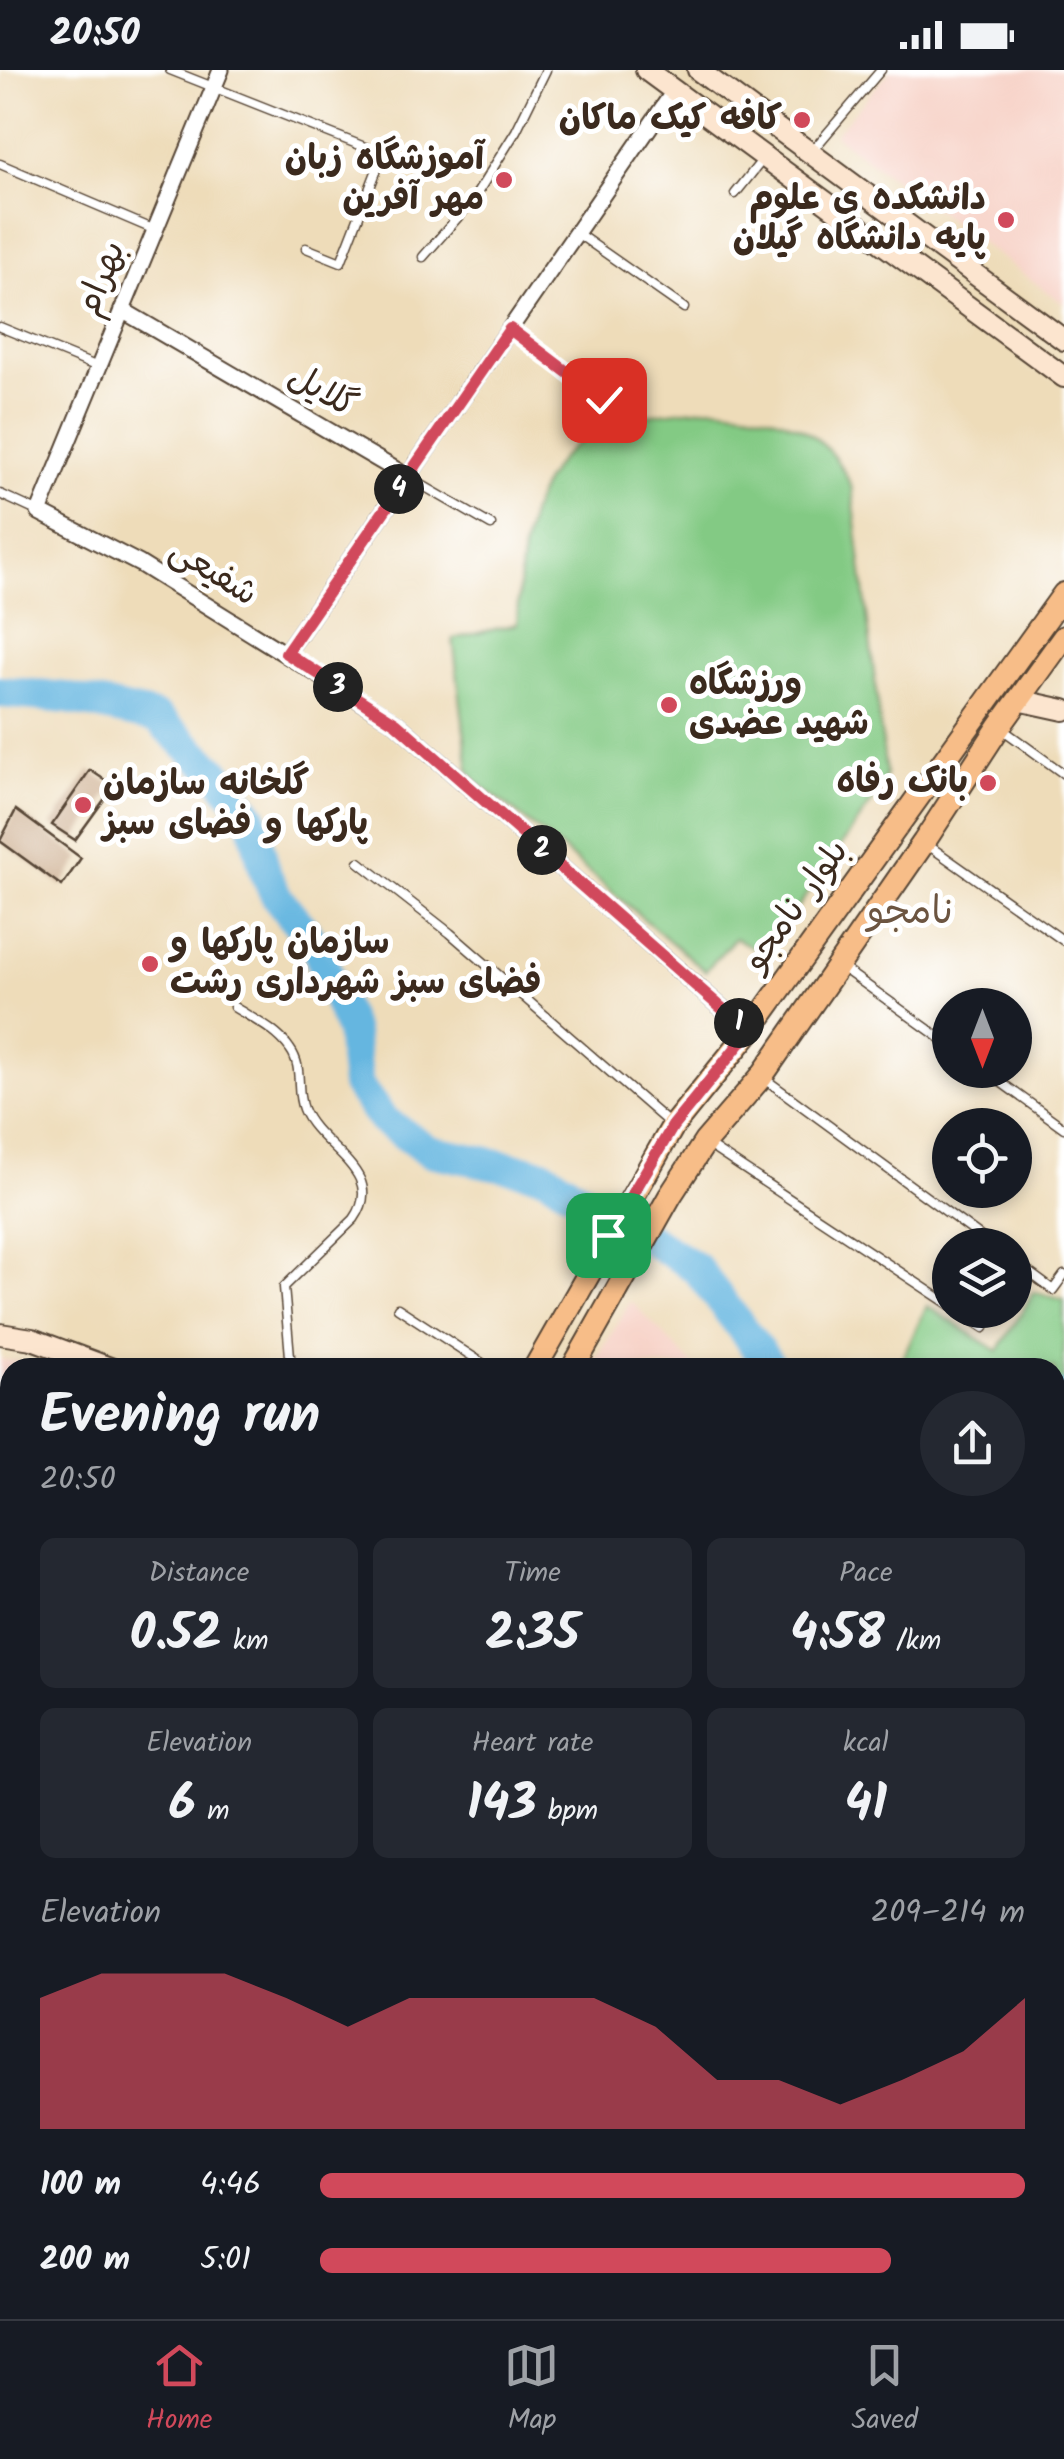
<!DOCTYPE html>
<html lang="en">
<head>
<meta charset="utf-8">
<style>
  body { margin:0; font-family:Kalam,"Playpen Sans Arabic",sans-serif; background:#242831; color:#f1f3f6; height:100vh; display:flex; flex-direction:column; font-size:38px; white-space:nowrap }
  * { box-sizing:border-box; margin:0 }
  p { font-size:32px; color:#9ea1a6 }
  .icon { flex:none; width:55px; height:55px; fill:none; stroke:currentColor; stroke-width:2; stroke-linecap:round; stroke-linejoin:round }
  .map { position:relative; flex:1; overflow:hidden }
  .panel { position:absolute; left:0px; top:1288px; width:1065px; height:962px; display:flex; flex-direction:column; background:#171b24; border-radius:30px 30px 0 0; box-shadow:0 5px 15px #0003 }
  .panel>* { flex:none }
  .needle { width:65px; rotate:180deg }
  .fabs { position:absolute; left:932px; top:918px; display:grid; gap:20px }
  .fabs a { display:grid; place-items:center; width:100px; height:100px; border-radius:50%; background:#171b24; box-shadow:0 5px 15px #0003; font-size:50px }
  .pin { position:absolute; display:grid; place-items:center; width:85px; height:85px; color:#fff; margin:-42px; border-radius:20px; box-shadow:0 5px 15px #0006 }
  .km { position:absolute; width:50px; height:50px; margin:-25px; border-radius:50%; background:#222; color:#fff; font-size:28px; line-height:50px; text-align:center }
  .round { display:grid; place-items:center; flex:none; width:105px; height:105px; border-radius:52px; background:#242831 }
  .summary { display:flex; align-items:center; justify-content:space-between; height:170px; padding:0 40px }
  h1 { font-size:55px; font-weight:800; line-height:75px }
  .stats { display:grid; grid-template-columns:repeat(3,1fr); gap:15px; height:170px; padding:10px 40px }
  .stats div { display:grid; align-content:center; border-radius:15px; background:#242831; text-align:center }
  .stats b { font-size:50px; font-weight:800 }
  .stats small { font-size:28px; font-weight:400 }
  .stats p { font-size:28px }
  .chart { height:280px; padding:20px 40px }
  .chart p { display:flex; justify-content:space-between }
  .chart svg { width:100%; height:180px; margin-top:10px; fill:#d1495b; opacity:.7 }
  ul { padding:0 40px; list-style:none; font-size:32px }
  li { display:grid; grid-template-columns:160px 120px 1fr; align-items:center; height:75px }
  li i { height:25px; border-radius:12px; background:#d1495b }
  .status { display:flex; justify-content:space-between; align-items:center; height:70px; padding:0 50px; background:#171b24; direction:ltr }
  .status svg { height:28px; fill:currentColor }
  .menu { display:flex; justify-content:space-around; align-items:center; height:140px; border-top:2px solid #363941; background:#171b24; font-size:28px; color:#9ea1a6 }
  .menu a { display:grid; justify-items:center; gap:5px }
  .menu .selected { color:#d1495b }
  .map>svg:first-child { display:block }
  .built { fill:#f7d1c6 }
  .green { fill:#83ca84; stroke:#5f7a51; stroke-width:2.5 }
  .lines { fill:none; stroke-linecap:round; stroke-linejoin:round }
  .river { stroke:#65b6e0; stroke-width:32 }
  .building { fill:#c8a683 }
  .lane-casing { stroke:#564535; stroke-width:11 }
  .street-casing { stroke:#564535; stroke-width:19 }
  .secondary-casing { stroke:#564535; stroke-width:24 }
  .primary-casing { stroke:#564535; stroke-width:26 }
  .lane { stroke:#fff; stroke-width:8 }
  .street { stroke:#fff; stroke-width:15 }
  .secondary { stroke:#fce5cf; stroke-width:20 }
  .primary { stroke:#f7bd88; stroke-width:22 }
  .route-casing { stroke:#fff; stroke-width:20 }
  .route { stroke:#d1495b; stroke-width:12 }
  .poi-dot { fill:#d1495b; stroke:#fff; stroke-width:4 }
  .labels { text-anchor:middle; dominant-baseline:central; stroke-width:10; stroke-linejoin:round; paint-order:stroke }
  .poi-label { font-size:35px; font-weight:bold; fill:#3b2a1e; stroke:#fff; text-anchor:end }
  .street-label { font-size:35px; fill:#3b2a1e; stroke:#fff }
  .neighbourhood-label { font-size:38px; fill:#6c5541; stroke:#fff }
</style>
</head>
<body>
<div class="status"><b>20:50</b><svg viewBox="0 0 49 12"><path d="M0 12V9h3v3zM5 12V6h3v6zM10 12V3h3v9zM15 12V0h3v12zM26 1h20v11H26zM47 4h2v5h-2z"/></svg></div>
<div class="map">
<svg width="1064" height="2249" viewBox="0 0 1064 2249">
  <rect width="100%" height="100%" fill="#fff"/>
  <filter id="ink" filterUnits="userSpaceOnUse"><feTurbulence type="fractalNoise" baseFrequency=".01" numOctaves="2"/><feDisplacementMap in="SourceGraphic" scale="20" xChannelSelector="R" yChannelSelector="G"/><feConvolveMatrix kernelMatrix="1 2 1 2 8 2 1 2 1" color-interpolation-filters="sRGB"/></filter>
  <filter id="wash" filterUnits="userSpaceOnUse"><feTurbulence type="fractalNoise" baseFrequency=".0048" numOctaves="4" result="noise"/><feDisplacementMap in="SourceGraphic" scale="40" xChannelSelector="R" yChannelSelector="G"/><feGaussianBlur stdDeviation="2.25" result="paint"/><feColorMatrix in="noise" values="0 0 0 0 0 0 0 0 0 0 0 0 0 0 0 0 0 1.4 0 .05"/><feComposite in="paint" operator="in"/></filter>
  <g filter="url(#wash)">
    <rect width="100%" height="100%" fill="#eedcb9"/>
    <g class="built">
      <path d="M 891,0 L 1064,0 L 1064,234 L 834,65 Z"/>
      <path d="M 631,1231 L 695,1297 L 592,1297 Z"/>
      <path d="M 0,1289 L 48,1297 L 10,1298 L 10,1816 L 0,1804 Z"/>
    </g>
    <g class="green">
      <path d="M 714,337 C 779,344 824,354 852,418 L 886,705 L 871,733 L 765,884 L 735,868 L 705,901 L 557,775 L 478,713 L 469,701 L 453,569 L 517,554 C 520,478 526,389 608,356 C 641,343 679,341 714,337 Z"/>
      <path d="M 1034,1222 L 1064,1230 L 1064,1823 L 1055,1821 L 1055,1298 L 898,1297 L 927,1236 L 998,1281 Z"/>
    </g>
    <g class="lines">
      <g class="river">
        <path d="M 0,622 L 67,628 L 157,648 L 218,704 L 251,745 L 266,805 L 277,827 L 316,876 L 351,962 L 357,1015 L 383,1050 L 429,1081 L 544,1104 L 696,1198 L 772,1298"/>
        <path d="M 1055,1333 L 1064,1327"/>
      </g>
    </g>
    <g id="blocks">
      <g class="building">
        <path d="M 90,700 L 114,716 L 75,770 L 52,755 Z"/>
        <path d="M 16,740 L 81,788 L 62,816 L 0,771 Z"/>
      </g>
    </g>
  </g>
  <g filter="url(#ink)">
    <use href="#blocks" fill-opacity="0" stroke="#564535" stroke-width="2.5"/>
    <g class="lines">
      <defs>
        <g id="lane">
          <path d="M 170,0 L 433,104"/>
          <path d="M 813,80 L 881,0"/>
          <path d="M 0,94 L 155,160"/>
          <path d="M 735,124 L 763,89"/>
          <path d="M 577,163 L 684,238"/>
          <path d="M 306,178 L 341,192 L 383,84"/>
          <path d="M 423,187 L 473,130 L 516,61 L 546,0"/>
          <path d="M 0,257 L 98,297"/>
          <path d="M 511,260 L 603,330"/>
          <path d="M 408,407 L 491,455"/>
          <path d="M 0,424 L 39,442"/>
          <path d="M 1002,659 L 1064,704"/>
          <path d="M 925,773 L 1064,871"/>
          <path d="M 359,792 L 450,863 L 669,1053"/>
          <path d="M 840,896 L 950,975"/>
          <path d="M 234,937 C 253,949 277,960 290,979 C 304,998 295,1019 303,1039 C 318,1078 388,1101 354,1149 L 284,1217 L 291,1298"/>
          <path d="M 984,1000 L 1064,1058"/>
          <path d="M 765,1009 L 992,1175"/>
          <path d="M 708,1075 L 950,1235"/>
          <path d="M 1015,1192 L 1053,1220 L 1064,1205"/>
          <path d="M 398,1238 L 490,1298"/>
          <path d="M 957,1240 L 984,1258"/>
        </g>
        <g id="street">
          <path d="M 221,0 L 39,442 L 140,494 L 396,653 L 749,962"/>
          <path d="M 122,240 L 408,407"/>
          <path d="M 286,583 L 675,20"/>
          <path d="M 1055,1924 L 1064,1893"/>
          <path d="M 1055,2031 L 1064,2034"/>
          <path d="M 0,2032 L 10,2040"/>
          <path d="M 0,2180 L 10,2186"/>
          <path d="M 604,2249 L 609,2240"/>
          <path d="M 703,2249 L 709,2240"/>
          <path d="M 986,2249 L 989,2240"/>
        </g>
        <g id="secondary">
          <path d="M 646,0 L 1064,307"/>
          <path d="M 698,0 L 1064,270"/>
          <path d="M 1018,630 L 1064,640"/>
          <path d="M 0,1264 L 32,1269 L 110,1298"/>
          <path d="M 0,1866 L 10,1877"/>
          <path d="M 478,2240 L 490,2249"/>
          <path d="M 7,2249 L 14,2240"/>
        </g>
        <g id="primary">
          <path d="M 535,1298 L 673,1056 L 749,962 L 1064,524"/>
          <path d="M 573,1298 L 670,1126 L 705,1072 L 761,1007 L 924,772 L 999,657 L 1064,567"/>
          <path d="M 1055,1842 L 1064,1844"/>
          <path d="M 1055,1869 L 1064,1871"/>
          <path d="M 238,2249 L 247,2240"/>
          <path d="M 276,2249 L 284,2240"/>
        </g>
      </defs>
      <use href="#lane" class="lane-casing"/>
      <use href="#street" class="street-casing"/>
      <use href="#secondary" class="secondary-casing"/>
      <use href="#primary" class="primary-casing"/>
      <use href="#lane" class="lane"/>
      <use href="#street" class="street"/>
      <use href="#secondary" class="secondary"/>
      <use href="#primary" class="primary"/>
    </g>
  </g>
  <g class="lines" filter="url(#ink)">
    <defs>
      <path id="route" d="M 604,330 L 510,259 L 286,583 L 396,653 L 749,962 L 673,1056 L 608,1165"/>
    </defs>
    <use href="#route" class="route-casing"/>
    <use href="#route" class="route"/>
  </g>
  <g class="poi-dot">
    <circle cx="802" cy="50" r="10"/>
    <circle cx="504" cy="110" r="10"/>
    <circle cx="1006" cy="150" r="10"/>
    <circle cx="669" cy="635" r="10"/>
    <circle cx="988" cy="713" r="10"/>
    <circle cx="83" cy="735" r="10"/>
    <circle cx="150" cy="894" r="10"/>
  </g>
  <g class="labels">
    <g class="poi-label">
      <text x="782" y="50">کافه کیک ماکان</text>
      <text x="484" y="90">آموزشگاه زبان<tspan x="484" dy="40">مهر آفرین</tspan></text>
      <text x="986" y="130">دانشکده ی علوم<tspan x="986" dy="40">پایه دانشگاه گیلان</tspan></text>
      <text x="689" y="615" text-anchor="start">ورزشگاه<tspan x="689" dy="40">شهید عضدی</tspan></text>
      <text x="968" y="713">بانک رفاه</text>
      <text x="103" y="715" text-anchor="start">گلخانه سازمان<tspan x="103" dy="40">پارکها و فضای سبز</tspan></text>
      <text x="170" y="874" text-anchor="start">سازمان پارکها و<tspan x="170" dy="40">فضای سبز شهرداری رشت</tspan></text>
    </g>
    <g class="street-label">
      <text transform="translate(102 209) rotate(-68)">بهرام</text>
      <text transform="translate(322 322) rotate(30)">گلایل</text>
      <text transform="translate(213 503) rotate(32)">شفیعی</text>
      <text transform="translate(797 836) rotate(-54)">بلوار نامجو</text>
    </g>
    <g class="neighbourhood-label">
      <text x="910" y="843">نامجو</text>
    </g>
  </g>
</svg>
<div class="fabs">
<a><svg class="needle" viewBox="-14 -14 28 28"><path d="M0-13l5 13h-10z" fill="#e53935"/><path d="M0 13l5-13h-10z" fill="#9ea1a6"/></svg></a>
<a><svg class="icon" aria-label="locate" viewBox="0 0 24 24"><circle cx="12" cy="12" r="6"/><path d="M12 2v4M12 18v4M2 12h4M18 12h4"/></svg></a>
<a><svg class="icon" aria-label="layers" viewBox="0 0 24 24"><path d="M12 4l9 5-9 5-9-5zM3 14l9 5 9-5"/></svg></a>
</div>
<div class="pin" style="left:608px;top:1165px;background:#1e9e55"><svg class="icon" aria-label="arrive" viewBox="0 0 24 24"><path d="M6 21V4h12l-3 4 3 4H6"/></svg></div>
<div class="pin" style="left:604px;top:330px;background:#d93025"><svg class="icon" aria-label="check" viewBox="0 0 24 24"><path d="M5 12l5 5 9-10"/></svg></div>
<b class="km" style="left:739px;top:953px">1</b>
<b class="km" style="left:542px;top:780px">2</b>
<b class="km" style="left:338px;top:617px">3</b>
<b class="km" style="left:399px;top:419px">4</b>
<section class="panel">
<div class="summary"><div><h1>Evening run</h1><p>20:50</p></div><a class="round"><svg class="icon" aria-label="share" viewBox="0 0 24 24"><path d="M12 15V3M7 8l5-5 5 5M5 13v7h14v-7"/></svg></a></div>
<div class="stats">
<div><p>Distance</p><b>0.52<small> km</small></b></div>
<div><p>Time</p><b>2:35</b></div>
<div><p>Pace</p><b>4:58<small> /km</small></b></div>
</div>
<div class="stats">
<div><p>Elevation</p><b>6<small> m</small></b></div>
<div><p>Heart rate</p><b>143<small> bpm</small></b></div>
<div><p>kcal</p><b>41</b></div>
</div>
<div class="chart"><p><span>Elevation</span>209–214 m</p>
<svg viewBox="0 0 160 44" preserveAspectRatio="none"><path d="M0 44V12L10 6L20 6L30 6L40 12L50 19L60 12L70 12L80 12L90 12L100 19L110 32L120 32L130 38L140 32L150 25L160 12V44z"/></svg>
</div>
<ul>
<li><b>100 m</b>4:46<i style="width:100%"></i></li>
<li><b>200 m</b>5:01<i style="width:81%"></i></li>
</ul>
</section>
</div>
<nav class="menu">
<a class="selected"><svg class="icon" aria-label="home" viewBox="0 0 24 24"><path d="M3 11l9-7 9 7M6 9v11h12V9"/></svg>Home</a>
<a><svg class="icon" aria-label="map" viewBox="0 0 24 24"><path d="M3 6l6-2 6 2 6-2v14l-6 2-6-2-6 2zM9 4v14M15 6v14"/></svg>Map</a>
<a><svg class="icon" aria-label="saved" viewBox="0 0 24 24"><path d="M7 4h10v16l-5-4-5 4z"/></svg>Saved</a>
</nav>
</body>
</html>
